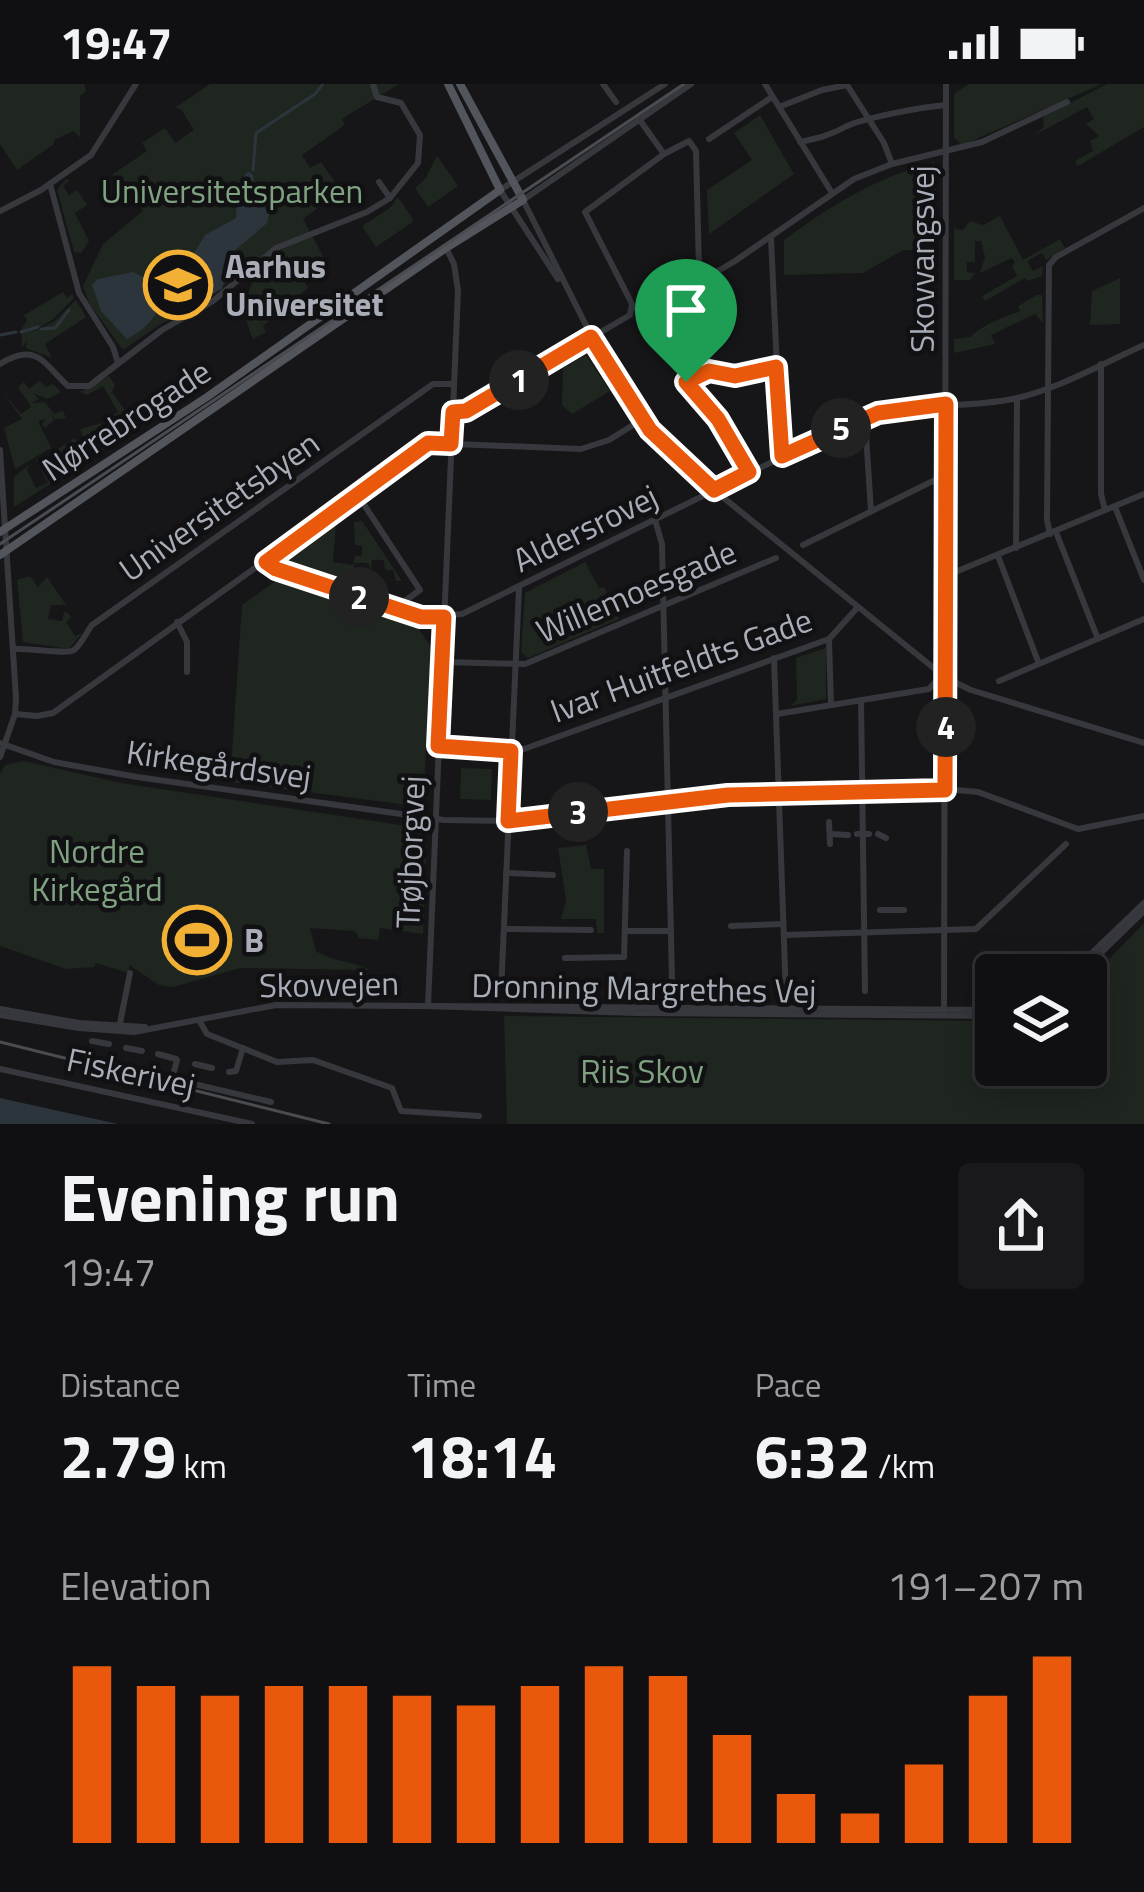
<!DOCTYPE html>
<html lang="en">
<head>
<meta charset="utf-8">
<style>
  body { margin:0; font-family:"Titillium Web",sans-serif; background:#19191b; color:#f1f3f6; height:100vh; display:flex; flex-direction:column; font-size:45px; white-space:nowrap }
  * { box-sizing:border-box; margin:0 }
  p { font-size:39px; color:#9c9d9f }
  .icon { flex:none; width:66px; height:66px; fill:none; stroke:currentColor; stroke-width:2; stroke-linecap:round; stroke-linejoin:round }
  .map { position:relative; height:1040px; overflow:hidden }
  .sheet { display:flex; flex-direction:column; background:#101012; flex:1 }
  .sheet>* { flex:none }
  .buttons { position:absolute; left:975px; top:870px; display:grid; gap:24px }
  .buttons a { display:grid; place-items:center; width:132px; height:132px; border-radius:12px; background:#101012; box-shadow:0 6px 30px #0003,0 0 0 3px #303032; font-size:60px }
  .pin { position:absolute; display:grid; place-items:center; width:102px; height:102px; color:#fff; margin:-123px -51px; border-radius:50% 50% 50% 0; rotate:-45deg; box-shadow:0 0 12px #0007 }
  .pin .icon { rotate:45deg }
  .km { position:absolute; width:60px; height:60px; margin:-30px; border-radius:50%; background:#222; color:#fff; font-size:33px; line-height:60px; text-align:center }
  .round { display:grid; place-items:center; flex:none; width:126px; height:126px; border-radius:12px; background:#19191b }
  .overview { display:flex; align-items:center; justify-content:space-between; height:204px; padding:0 60px }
  h1 { font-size:66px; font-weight:700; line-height:90px }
  .metrics { display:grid; grid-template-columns:repeat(3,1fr); gap:18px; height:204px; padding:12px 60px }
  .metrics div { display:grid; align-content:center }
  .metrics b { font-size:60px; font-weight:700 }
  .metrics small { font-size:33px; font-weight:400 }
  .metrics p { font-size:33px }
  .chart { height:336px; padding:24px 60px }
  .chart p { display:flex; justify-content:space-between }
  .chart svg { width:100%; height:216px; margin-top:12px; stroke:#ea580c; stroke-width:6 }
  .status { display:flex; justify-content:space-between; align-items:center; height:84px; padding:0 60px; background:#101012; direction:ltr }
  .status svg { height:33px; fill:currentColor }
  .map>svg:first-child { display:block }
  .green { fill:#1e261f }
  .water { fill:#2c353c }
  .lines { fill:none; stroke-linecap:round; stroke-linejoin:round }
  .stream { stroke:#2c353c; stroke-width:3 }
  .minor { stroke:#37383d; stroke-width:6 }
  .major { stroke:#53555c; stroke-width:8 }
  .tram { stroke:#4a4c52; stroke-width:3 }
  .route-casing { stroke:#fff; stroke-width:24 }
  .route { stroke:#ea580c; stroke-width:15 }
  .labels { text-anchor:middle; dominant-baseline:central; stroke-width:9; stroke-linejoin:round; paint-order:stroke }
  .park-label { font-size:33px; fill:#7fa381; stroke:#111113 }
  .street-label { font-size:33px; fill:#a8adb8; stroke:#111113 }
  .poi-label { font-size:33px; font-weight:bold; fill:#a8adb8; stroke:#111113; text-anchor:start }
</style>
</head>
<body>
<div class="status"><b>19:47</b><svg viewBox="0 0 49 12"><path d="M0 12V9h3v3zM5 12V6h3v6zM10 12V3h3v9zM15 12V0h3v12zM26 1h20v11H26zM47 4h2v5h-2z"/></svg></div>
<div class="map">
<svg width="1144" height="1040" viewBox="0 0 1144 1040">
  <rect width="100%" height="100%" fill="#161618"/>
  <g class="green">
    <path d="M 0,0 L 84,0 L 86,7 L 80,12 L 80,54 L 74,47 L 54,56 L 54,60 L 17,86 L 0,60 Z"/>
    <path d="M 210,0 L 399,0 L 342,35 L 345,41 L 302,71 L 310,84 L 321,78 L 341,107 L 303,135 L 329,183 L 305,199 L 308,204 L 263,242 L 266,248 L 253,255 C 240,227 246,214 257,186 L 250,178 L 209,215 L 159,241 L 123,266 L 89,219 L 83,202 L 103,160 L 143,127 L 125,100 L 118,104 L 114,100 L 113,90 L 147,67 L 142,59 L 165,44 L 175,59 L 194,46 L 181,25 L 175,24 Z"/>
    <path d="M 969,0 L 1102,0 L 962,61 L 954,54 L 954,10 Z"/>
    <path d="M 1107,0 L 1144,0 L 1144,43 L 1078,82 L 1075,77 L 1093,67 L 1090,57 L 1099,52 L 1086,40 L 1094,35 L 1087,23 L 1033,52 L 1044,43 L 1043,33 Z"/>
    <path d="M 760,31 L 794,90 L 709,150 L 707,106 L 752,76 L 734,49 Z"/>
    <path d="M 437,72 L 458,102 L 428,123 L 415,104 L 425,95 Z"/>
    <path d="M 933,78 L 936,80 L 936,167 L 903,166 L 863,189 L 784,191 L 784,156 C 831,121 876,94 933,78 Z"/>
    <path d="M 67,94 L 69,97 L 63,102 L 69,111 L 77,106 L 87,121 L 75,129 L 89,157 L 81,169 L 74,168 L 57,106 Z"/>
    <path d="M 398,113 L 414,137 L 376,163 L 362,142 L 390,124 Z"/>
    <path d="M 1000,132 L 1023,176 L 1060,155 L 1065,164 L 1046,176 L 1042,169 L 1027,177 L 1033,187 L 1043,182 L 1042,192 L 1028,197 L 1025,194 L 985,217 L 982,212 L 1017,192 L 1012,182 L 1015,178 L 1012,174 L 980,189 L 985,173 L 981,157 L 975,157 L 975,178 L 967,178 L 967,188 L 975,189 L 970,196 L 954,196 L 954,137 L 955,145 L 963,146 L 970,137 L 983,141 Z"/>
    <path d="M 1120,194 L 1120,240 L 1090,241 L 1092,207 Z"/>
    <path d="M 63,208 L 67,214 L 72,210 L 74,214 L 53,235 L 31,249 L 55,237 L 76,216 L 86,233 L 45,260 L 52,274 L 26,264 L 27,256 L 22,264 L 21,246 L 27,236 L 24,231 Z"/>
    <path d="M 1037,211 L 1042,211 L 1043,239 L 1035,230 L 991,251 L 995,260 L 954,269 L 954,255 L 970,253 C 984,240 1001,234 1020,227 L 1018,222 Z"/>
    <path d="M 586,271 L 610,307 L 572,330 L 562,321 L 563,284 Z"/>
    <path d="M 109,292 L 115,301 L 112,308 L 136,342 L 129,354 L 110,362 L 104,336 L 118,328 L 103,302 L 87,311 L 80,308 Z"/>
    <path d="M 39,297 L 46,303 L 53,300 L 61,308 L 47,315 L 33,309 L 39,315 L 32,319 L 45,318 L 54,330 L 63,327 L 66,334 L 55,335 L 51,327 L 54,336 L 45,344 L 42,340 L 46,335 L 38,337 L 51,364 L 15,385 L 4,344 L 22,335 L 2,307 L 21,330 L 31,323 L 18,303 L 24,298 L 29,305 Z"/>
    <path d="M 101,339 L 108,363 L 14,423 L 14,393 L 29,381 L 27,386 L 36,404 L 48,399 L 36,376 L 49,371 L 47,376 L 55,391 L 67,386 L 56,366 L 75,354 L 78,360 L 70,365 L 74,375 L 89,368 L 80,345 Z"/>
    <path d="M 331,433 L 336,439 L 333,478 L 353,481 L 355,472 L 362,472 L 362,462 L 355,461 L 354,438 L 362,437 L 402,497 L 396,497 L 393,486 L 385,486 L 384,476 L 372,476 L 371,486 L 368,479 L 354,479 L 353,503 L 282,481 L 280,477 L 315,448 L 275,476 Z"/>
    <path d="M 585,478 L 599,504 L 604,503 L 619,535 L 528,574 L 521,568 L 525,509 Z"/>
    <path d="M 30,492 L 38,503 L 47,493 L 66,521 L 51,521 L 48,535 L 62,537 L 64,528 L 68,529 L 71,533 L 66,538 L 75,552 L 82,549 L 69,565 L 23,558 L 17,496 Z"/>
    <path d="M 277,496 L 416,541 L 431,563 L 423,723 L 230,698 L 242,521 Z"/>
    <path d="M 826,564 L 826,615 L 790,622 L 797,616 L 796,574 Z"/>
    <path d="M 24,677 L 121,699 L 427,745 L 423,850 L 380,844 L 378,856 L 359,854 L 355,847 L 310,844 L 316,867 C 336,879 351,876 369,886 L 240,884 L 173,903 L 159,901 L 129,881 L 129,889 L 96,879 L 94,883 L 66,885 L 0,862 L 0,690 L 5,681 Z"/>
    <path d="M 461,684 L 492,685 L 491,716 L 460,715 Z"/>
    <path d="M 586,761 L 591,785 L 604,785 L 604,849 L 597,849 L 596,835 L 561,835 L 566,816 L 558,764 Z"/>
    <path d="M 1144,839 L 1144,1040 L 507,1040 L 504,932 L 996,937 L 996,981 L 1086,981 L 1086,899 Z"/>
  </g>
  <g class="water">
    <path d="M 248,87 L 253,91 L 256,109 L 269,130 L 267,139 L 232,169 L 222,205 L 188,222 L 180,192 L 205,151 L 236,134 L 238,100 Z"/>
    <path d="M 133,188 L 156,200 L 163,193 L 176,191 L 177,196 L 174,198 L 173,212 C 155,224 156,240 127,255 L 101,227 L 92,201 L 98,195 Z"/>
    <path d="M 0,1014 L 118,1040 L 0,1040 Z"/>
  </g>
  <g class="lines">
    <g class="stream">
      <path d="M 253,86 L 256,49 L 315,10 L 323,0"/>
      <path d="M 41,245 L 55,244 L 69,226"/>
      <path d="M 21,248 L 38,243"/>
      <path d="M 0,251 L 16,248"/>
    </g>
    <g class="minor">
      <path d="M 603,0 L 616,18"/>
      <path d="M 691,0 L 523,116 L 607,283 L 651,346 L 714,406 L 946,594 L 971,606 L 1144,659"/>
      <path d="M 765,0 L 832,109"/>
      <path d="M 779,23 L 822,6 L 847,1 L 884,59 L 892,80"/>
      <path d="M 639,35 L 664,70"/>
      <path d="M 709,55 L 772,13"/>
      <path d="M 800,58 C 819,54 831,51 847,42 C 867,33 923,23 946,21"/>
      <path d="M 379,98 L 390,114"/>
      <path d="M 50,100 L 79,209 L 113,263 L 118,279"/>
      <path d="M 0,127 L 41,106 L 91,71 L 136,0"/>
      <path d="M 771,154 L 781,372"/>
      <path d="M 558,195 L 500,106 L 665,0"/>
      <path d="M 0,280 C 37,257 44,280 68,302 L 89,302 L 162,246 L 213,217 L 276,164 L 367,128 L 390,114 L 418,79 L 420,51 L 401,19 L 377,13 L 373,0"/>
      <path d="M 1101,280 L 1101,410 L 1105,426"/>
      <path d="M 686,298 L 709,287 L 735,292 L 776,283"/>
      <path d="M 453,328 L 466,327 L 630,231 L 632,220 L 585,128 L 664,70 L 689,57 L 696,67 L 699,185 L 632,225"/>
      <path d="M 865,335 L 871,427"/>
      <path d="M 0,366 L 16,614 L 15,630 L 0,673"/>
      <path d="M 749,388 L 718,336 L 654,257 L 645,230 L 735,177 L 854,95 L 892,80 L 982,58 L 1067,18"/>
      <path d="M 357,410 L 420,506 L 395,524"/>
      <path d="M 1115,423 L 1144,496"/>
      <path d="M 655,436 L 662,460 L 672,896"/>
      <path d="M 1056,448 L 1098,555"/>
      <path d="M 1050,450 L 1047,436 L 1049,181 L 1056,173 L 1144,124"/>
      <path d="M 803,461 L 935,396 L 946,394"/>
      <path d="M 1016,464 L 1017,314"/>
      <path d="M 998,472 L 1039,580"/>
      <path d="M 265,478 L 276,485 L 421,533 L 462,530 L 864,333 C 914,317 963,325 1013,315 C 1058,305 1102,280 1144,261"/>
      <path d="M 948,491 L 1144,410"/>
      <path d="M 177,538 L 187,558 L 187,588"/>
      <path d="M 829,555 L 831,621"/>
      <path d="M 15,565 C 29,564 68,571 74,566 C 81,561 86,549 92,541 L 433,300 L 452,300"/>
      <path d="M 774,574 L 786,914"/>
      <path d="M 442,578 L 525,580 L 776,474"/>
      <path d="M 999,597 L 1144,535"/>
      <path d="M 861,616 L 865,907"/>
      <path d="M 15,630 L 37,632 L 53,629 L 429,359 L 581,365 L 609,356 L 633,341"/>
      <path d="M 777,630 L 929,605 L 936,597 L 936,587"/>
      <path d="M 0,659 L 54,678 L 137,693 L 444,736 L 508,737 L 727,711 L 945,705 L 978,708 L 1078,745 L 1144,732"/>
      <path d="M 439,662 L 524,665 L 829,555 L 858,523"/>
      <path d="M 829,738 L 830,760"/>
      <path d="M 830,750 L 848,751"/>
      <path d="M 857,750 L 869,750"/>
      <path d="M 878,750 L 886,754"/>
      <path d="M 506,789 L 553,791"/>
      <path d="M 880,826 L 904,826"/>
      <path d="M 731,842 L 783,840"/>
      <path d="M 504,845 L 591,846"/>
      <path d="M 627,847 L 671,847"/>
      <path d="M 784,851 L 976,845 L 1066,760"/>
      <path d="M 565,874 L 624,873 L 627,767"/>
      <path d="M 1069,891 L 1144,819"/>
      <path d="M 1078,891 L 1144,827"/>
      <path d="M 501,909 L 519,504"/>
      <path d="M 428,922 L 458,207 L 454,180 L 446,164"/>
      <path d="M 430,922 L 636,929 L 996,932"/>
      <path d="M 0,925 L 79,939 L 145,943"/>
      <path d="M 944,926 L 946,0"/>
      <path d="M 0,931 L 79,944 L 134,948 L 276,921 L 996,926"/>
      <path d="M 199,936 L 207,950 L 277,978 L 313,976 L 392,1004 L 401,1027 L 479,1032"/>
      <path d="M 119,944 L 130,889"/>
      <path d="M 92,957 L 109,960"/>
      <path d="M 126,964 L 142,967"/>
      <path d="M 158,970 L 176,975"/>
      <path d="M 177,976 L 173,991 L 177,996 L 271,1018"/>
      <path d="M 195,980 L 212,984"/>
      <path d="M 0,985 L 252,1040"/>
      <path d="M 229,988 L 236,987 L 243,964"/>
    </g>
    <g class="major">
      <path d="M 0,448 L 207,313 L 500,106 L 448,0"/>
      <path d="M 0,471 L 446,164 L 523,116 L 460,0"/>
    </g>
    <g class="tram">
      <path d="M 0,460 L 684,0"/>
      <path d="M 0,958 L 329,1040"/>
    </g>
  </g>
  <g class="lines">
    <defs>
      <path id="route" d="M 591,253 L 650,346 L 714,406 L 749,388 L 718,335 L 686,298 L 709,287 L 735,292 L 776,283 L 782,372 L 878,329 L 946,320 L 945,706 L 728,711 L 508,737 L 511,667 L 438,662 L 444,533 L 421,533 L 276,485 L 266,478 L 428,359 L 451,360 L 453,328 L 466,327 Z"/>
    </defs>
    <use href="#route" class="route-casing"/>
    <use href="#route" class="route"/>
  </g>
  <defs>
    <symbol id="university-ring" viewBox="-11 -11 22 22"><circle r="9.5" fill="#111113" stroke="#f2b134" stroke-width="1.5"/><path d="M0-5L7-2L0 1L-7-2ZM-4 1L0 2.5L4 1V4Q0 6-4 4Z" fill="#f2b134"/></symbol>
    <symbol id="stadium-ring" viewBox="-11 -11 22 22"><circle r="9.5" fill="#111113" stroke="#f2b134" stroke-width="1.5"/><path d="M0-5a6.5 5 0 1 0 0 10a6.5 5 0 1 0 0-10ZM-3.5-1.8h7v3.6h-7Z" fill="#f2b134"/></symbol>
  </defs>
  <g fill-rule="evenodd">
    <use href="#university-ring" x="140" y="163" width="76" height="76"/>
    <use href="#stadium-ring" x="159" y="818" width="76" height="76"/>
  </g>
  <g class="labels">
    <g class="park-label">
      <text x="232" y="107">Universitetsparken</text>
      <text x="97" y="767">Nordre<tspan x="97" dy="38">Kirkegård</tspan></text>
      <text x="642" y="987">Riis Skov</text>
    </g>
    <g class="street-label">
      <text transform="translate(922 175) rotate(-90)">Skovvangsvej</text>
      <text transform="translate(126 336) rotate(-33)">Nørrebrogade</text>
      <text transform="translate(219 422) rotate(-35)">Universitetsbyen</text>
      <text transform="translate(585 444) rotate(-26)">Aldersrovej</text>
      <text transform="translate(636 507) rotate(-23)">Willemoesgade</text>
      <text transform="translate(681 581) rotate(-20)">Ivar Huitfeldts Gade</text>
      <text transform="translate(219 680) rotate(8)">Kirkegårdsvej</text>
      <text transform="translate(410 768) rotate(-88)">Trøjborgvej</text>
      <text transform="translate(329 900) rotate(-1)">Skovvejen</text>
      <text transform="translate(644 904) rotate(1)">Dronning Margrethes Vej</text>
      <text transform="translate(131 988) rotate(12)">Fiskerivej</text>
    </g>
    <g class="poi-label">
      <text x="225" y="182">Aarhus<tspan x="225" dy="38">Universitet</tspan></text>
      <text x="244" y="856">B</text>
    </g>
  </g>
</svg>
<div class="buttons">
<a><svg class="icon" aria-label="layers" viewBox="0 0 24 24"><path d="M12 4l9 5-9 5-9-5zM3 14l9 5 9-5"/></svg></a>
</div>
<div class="pin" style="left:686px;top:298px;background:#1e9e55"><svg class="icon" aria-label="arrive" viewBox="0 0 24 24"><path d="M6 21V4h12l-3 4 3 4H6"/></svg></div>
<b class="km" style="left:519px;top:296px">1</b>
<b class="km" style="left:359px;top:513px">2</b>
<b class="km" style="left:578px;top:728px">3</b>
<b class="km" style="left:946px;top:643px">4</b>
<b class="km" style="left:841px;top:344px">5</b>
</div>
<section class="sheet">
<div class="overview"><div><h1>Evening run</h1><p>19:47</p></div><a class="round"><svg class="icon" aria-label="share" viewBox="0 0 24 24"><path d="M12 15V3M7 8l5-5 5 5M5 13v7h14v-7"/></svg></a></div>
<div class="metrics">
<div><p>Distance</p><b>2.79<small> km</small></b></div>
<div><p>Time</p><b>18:14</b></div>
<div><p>Pace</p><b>6:32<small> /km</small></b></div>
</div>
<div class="chart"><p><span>Elevation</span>191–207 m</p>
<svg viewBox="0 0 160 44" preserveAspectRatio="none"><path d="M5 44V8M15 44V12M25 44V14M35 44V12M45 44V12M55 44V14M65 44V16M75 44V12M85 44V8M95 44V10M105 44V22M115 44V34M125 44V38M135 44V28M145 44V14M155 44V6"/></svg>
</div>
</section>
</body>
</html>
